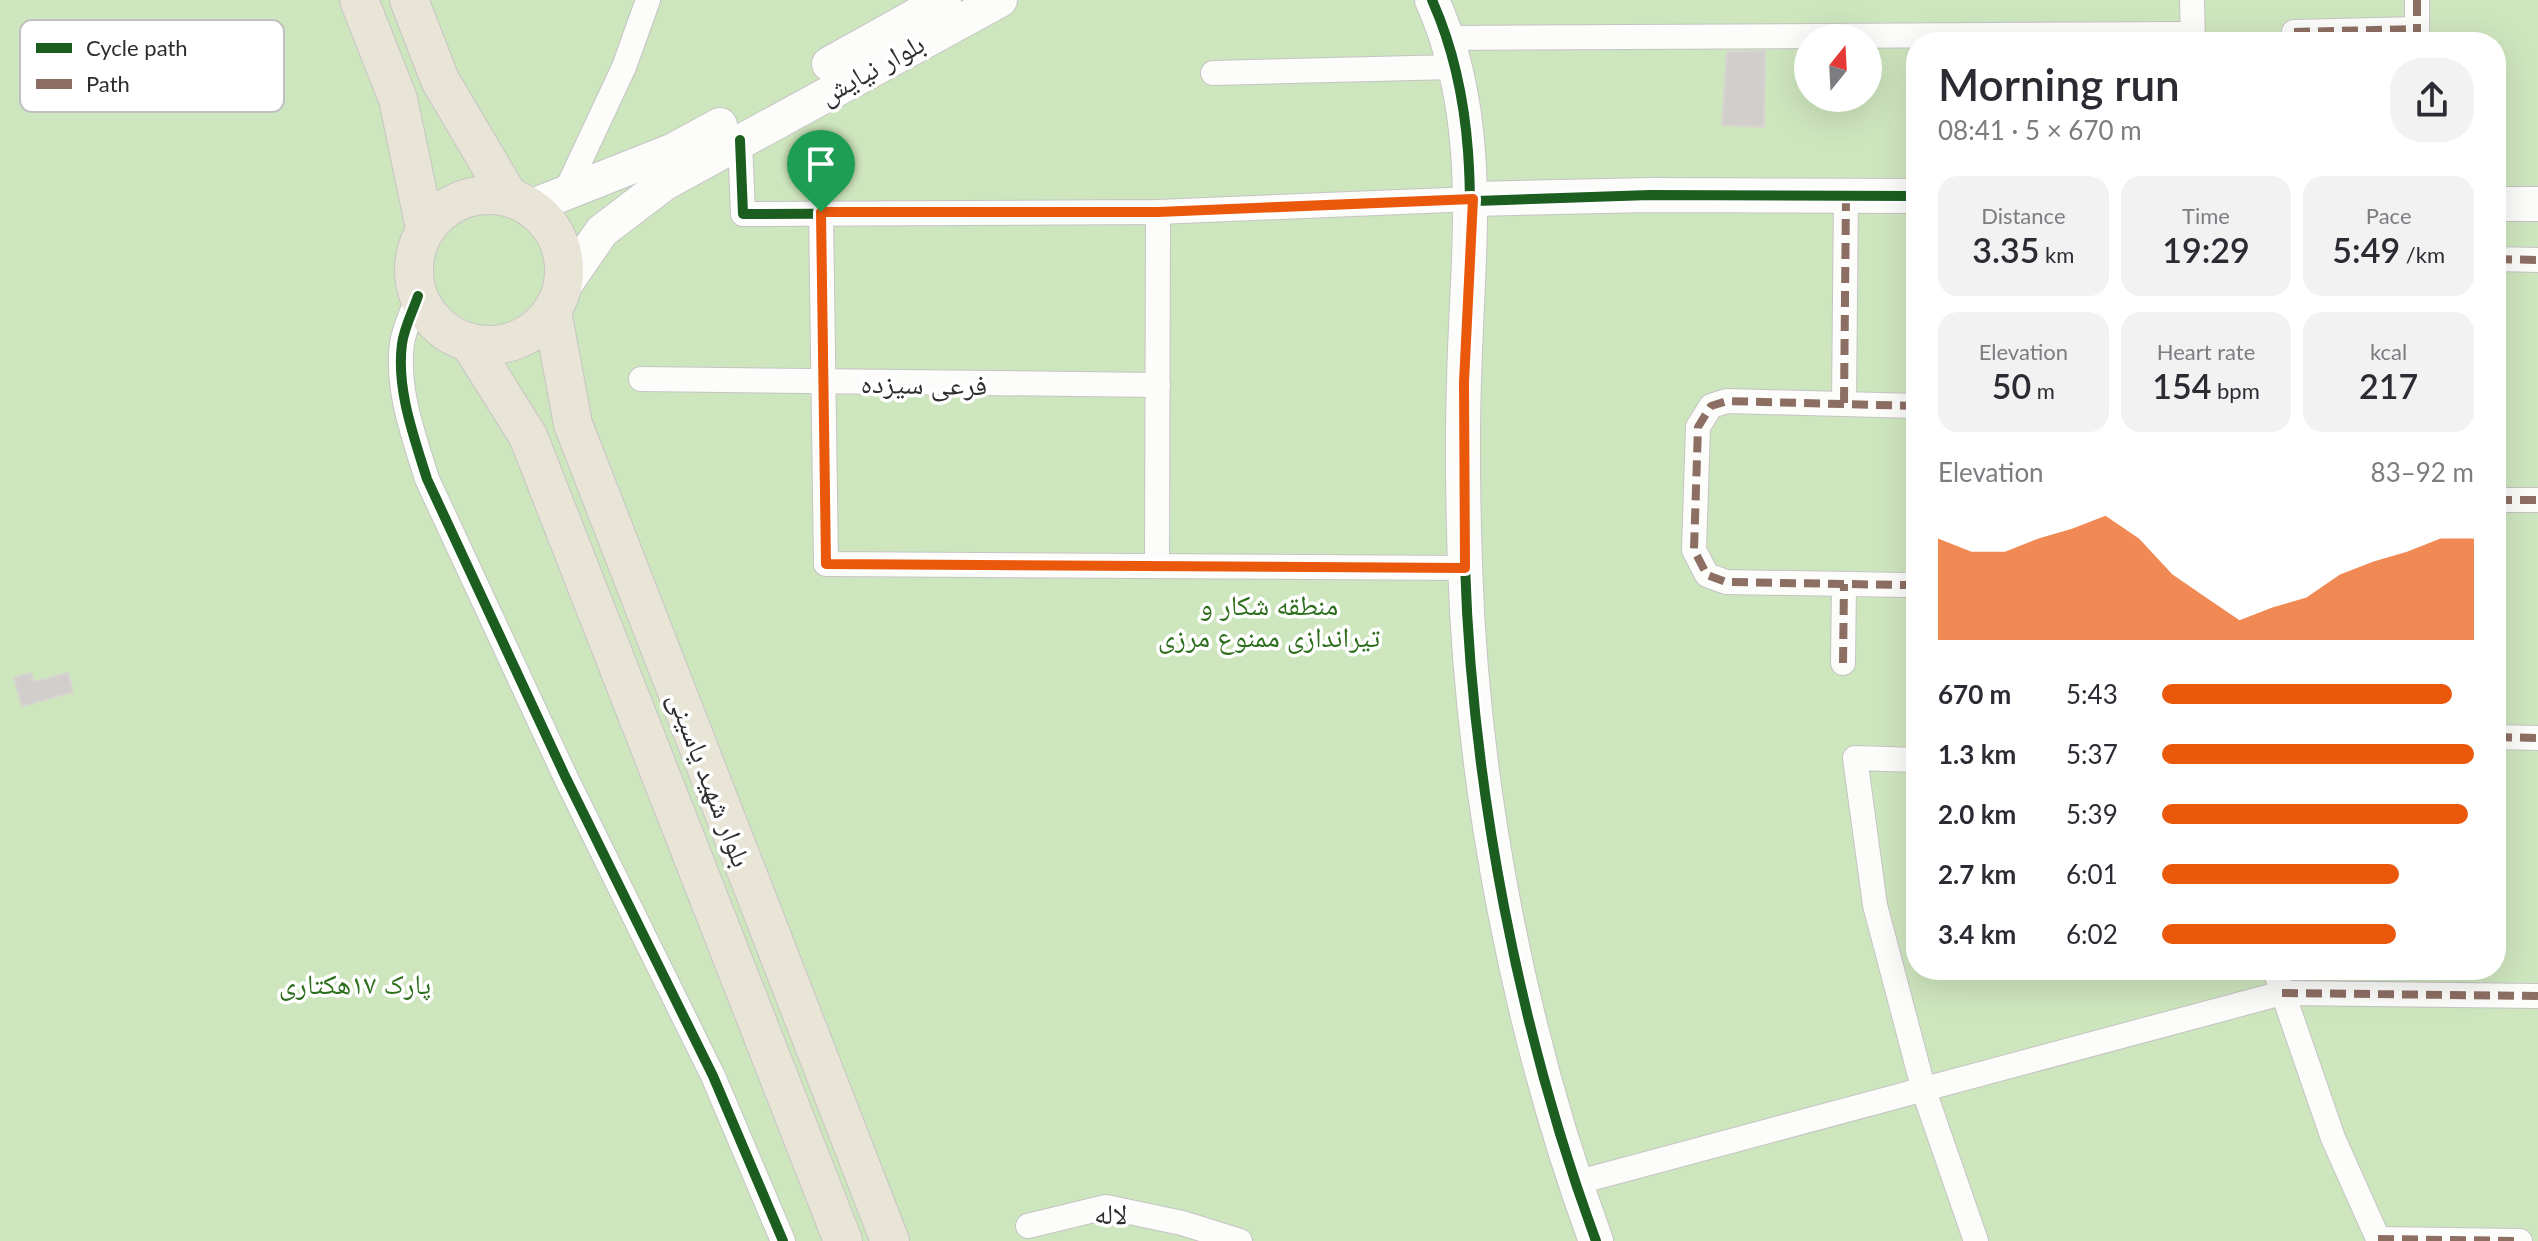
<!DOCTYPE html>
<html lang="en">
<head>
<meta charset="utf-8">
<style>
  body { margin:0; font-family:Lato,"Noto Naskh Arabic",sans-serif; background:#f2f2f3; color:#2b2b33; height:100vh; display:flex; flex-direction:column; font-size:30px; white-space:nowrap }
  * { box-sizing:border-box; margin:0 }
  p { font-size:26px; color:#7c7c81 }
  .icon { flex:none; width:44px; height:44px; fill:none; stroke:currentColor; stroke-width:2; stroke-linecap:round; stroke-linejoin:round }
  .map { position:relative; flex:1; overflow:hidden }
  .side { position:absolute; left:1906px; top:32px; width:600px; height:948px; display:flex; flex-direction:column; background:#fff; border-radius:32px; box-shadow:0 8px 32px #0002 }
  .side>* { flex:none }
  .needle { width:52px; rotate:18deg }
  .controls { position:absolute; left:1794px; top:24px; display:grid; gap:16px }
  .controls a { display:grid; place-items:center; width:88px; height:88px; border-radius:50%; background:#fff; box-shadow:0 8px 32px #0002; font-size:40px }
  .pin { position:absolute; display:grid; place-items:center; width:68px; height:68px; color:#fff; margin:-82px -34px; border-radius:50% 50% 50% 0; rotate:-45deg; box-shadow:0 0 8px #0007 }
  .pin .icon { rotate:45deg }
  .round { display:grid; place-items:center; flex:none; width:84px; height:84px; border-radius:32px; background:#f2f2f3 }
  .head { display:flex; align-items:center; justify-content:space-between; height:136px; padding:0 32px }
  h1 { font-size:44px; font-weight:600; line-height:60px }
  .figures { display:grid; grid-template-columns:repeat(3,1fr); gap:12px; height:136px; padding:8px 32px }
  .figures div { display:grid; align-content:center; border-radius:20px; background:#f2f2f3; text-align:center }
  .figures b { font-size:34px; font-weight:600 }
  .figures small { font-size:22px; font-weight:400 }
  .figures p { font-size:22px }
  .chart { height:224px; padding:16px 32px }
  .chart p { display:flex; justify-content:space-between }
  .chart svg { width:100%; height:144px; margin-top:8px; fill:#ea580c; opacity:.7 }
  ul { padding:0 32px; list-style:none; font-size:26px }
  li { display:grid; grid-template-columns:128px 96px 1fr; align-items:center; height:60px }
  li i { height:20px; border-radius:10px; background:#ea580c }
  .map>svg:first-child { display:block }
  .green { fill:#cee6be; fill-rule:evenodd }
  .building { fill:#d1cecb; stroke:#d7d4d0; stroke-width:2 }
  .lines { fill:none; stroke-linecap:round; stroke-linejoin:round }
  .street-casing { stroke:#c5c4c5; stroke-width:26 }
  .secondary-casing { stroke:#c5c4c5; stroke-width:36 }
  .primary-casing { stroke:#c6c5c4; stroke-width:40 }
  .street { stroke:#fcfcfb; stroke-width:24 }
  .secondary { stroke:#fcfcfb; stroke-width:34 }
  .primary { stroke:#e8e4d6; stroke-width:38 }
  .quiet { stroke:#8d6e63; stroke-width:8; stroke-dasharray:16 8; stroke-linecap:butt }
  .cycleway-casing { stroke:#fff; stroke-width:15 }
  .cycleway { stroke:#1b5e20; stroke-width:10 }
  .route-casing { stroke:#fff; stroke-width:16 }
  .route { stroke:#ea580c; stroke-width:10 }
  .labels { text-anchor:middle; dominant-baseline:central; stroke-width:7; stroke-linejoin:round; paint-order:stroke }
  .street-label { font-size:28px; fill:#2e2e2e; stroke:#fff }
  .park-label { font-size:28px; fill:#2c6e1b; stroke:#fff }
  .key { fill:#fff; stroke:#c0c0c0; stroke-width:2 }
  .key-label { font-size:22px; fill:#2e2e2e }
</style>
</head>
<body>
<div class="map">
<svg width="2538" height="1241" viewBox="0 0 2538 1241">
  <rect width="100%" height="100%" fill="#ece8e4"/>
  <path class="green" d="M 0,0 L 2538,0 L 2538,1241 L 0,1241 ZM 1808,38 L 1868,38 L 1868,98 L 1808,98 ZM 1916,42 L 2496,42 L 2496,970 L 1916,970 Z"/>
  <g class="building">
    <path d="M 1765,51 L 1764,127 L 1722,125 L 1727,52 Z"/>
    <path d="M 31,673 L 34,682 L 68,673 L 73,692 L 22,706 L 14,678 Z"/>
  </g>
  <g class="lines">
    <defs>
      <g id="street">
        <path d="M 2192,0 L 2193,42"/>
        <path d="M 2417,0 L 2417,42"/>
        <path d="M 2294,32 L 2417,29"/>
        <path d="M 1449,38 L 2192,34"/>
        <path d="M 1213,73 L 1455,67"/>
        <path d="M 740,140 L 743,214 L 1158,212 L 1473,199"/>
        <path d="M 565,193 L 624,67 L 648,0"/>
        <path d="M 821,212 L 826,564 L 1465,568"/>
        <path d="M 2496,259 L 2538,260"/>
        <path d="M 418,296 C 413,311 404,328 402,344 C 396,389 414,437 427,479 L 565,776 L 713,1076 L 783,1241"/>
        <path d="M 641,379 L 1158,385"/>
        <path d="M 1844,403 L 1846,195"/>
        <path d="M 1916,406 L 1727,401 L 1711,406 L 1698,427 L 1694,550 L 1707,575 L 1726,582 L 1905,585 L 1916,582"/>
        <path d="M 2496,500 L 2538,500"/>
        <path d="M 1157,566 L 1158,212"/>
        <path d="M 1843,663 L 1844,584"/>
        <path d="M 2496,737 L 2538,738"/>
        <path d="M 1916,760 L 1855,758 L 1875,905 L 1924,1091 L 1976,1241"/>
        <path d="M 2275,970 L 2333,1138 L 2379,1241"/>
        <path d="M 1575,1183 L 2282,993 L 2538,996"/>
        <path d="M 1028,1226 L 1106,1207 L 1182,1223 L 1240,1241"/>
        <path d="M 2378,1239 L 2520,1241"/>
      </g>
      <g id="secondary">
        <path d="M 1432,0 C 1487,123 1467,251 1464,381 C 1462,442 1463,504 1465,565 C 1472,787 1519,1032 1596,1241"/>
        <path d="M 829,64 L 944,0"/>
        <path d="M 1473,199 L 1650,195 L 1916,196"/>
        <path d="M 2496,204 L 2538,204"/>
        <path d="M 530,207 L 674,150 L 720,125"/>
        <path d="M 562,289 L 602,231 L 665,183 L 1000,0"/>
      </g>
      <g id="primary">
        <path d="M 359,0 L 398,99 L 425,228"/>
        <path d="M 409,0 L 440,80 L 509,197"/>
        <circle cx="489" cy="270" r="75"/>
        <path d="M 552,311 L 573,424 L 890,1241"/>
        <path d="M 469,342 L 528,436 L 843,1241"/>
      </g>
    </defs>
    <use href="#street" class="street-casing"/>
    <use href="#secondary" class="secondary-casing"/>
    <use href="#primary" class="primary-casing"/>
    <use href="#street" class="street"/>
    <use href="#secondary" class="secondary"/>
    <use href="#primary" class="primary"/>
    <g class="quiet">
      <path d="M 2417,0 L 2417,42"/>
      <path d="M 2294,32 L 2417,29"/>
      <path d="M 2496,259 L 2538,260"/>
      <path d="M 1844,403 L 1846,195"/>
      <path d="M 1916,406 L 1727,401 L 1711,406 L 1698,427 L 1694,550 L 1707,575 L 1726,582 L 1905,585 L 1916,582"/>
      <path d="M 2496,500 L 2538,500"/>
      <path d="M 1843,663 L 1844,584"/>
      <path d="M 2496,737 L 2538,738"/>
      <path d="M 2282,993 L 2538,996"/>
      <path d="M 2378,1239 L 2520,1241"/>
    </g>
    <defs>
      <g id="cycleway">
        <path d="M 1432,0 C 1487,123 1467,251 1464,381 C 1462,442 1463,504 1465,565 C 1472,787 1519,1032 1596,1241"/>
        <path d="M 740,140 L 743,214 L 1158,212 L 1650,195 L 1916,196"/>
        <path d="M 418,296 C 413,311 404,328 402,344 C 396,389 414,437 427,479 L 565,776 L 713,1076 L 783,1241"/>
      </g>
    </defs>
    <use href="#cycleway" class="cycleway-casing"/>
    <use href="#cycleway" class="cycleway"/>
  </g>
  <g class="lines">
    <defs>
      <path id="route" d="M 1473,199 L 1464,382 L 1465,568 L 826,564 L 821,212 L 1158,212 Z"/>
    </defs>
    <use href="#route" class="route-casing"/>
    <use href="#route" class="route"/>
  </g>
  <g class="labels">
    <g class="street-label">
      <text transform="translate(871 68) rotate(-29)">بلوار نیایش</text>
      <text transform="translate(924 383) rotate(1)">فرعی سیزده</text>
      <text transform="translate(711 779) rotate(69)">بلوار شهید یاسینی</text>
      <text transform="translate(1111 1213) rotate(2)">لاله</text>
    </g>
    <g class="park-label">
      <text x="1269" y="604">منطقه شکار و<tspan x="1269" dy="32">تیراندازی ممنوع مرزی</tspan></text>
      <text x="355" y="983">پارک ۱۷هکتاری</text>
    </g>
  </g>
  <rect x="20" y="20" width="264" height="92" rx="12" class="key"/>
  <rect x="36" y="43" width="36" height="10" fill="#1b5e20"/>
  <rect x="36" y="79" width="36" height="10" fill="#8d6e63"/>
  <g class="key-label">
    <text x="86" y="56">Cycle path</text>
    <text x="86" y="92">Path</text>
  </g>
</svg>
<div class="controls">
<a><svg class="needle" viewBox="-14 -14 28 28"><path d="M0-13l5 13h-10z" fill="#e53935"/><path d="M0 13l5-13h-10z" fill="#7c7c81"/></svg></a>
</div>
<div class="pin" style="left:821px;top:212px;background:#1e9e55"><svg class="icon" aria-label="arrive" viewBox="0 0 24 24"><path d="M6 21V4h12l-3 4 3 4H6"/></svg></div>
<section class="side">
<div class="head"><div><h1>Morning run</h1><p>08:41 · 5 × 670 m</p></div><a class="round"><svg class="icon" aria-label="share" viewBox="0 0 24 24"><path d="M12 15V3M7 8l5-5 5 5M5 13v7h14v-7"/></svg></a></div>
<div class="figures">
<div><p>Distance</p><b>3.35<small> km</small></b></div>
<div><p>Time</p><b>19:29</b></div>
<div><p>Pace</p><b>5:49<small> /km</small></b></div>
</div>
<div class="figures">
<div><p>Elevation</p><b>50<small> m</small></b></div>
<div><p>Heart rate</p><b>154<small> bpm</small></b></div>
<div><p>kcal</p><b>217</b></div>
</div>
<div class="chart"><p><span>Elevation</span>83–92 m</p>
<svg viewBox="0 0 160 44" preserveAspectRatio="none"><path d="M0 44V13L10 17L20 17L30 13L40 10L50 6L60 13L70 24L80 31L90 38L100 34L110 31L120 24L130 20L140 17L150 13L160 13V44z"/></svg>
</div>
<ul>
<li><b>670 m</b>5:43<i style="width:93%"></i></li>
<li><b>1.3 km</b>5:37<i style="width:100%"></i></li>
<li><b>2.0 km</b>5:39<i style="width:98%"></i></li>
<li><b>2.7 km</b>6:01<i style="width:76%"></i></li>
<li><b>3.4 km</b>6:02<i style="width:75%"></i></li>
</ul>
</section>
</div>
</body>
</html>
